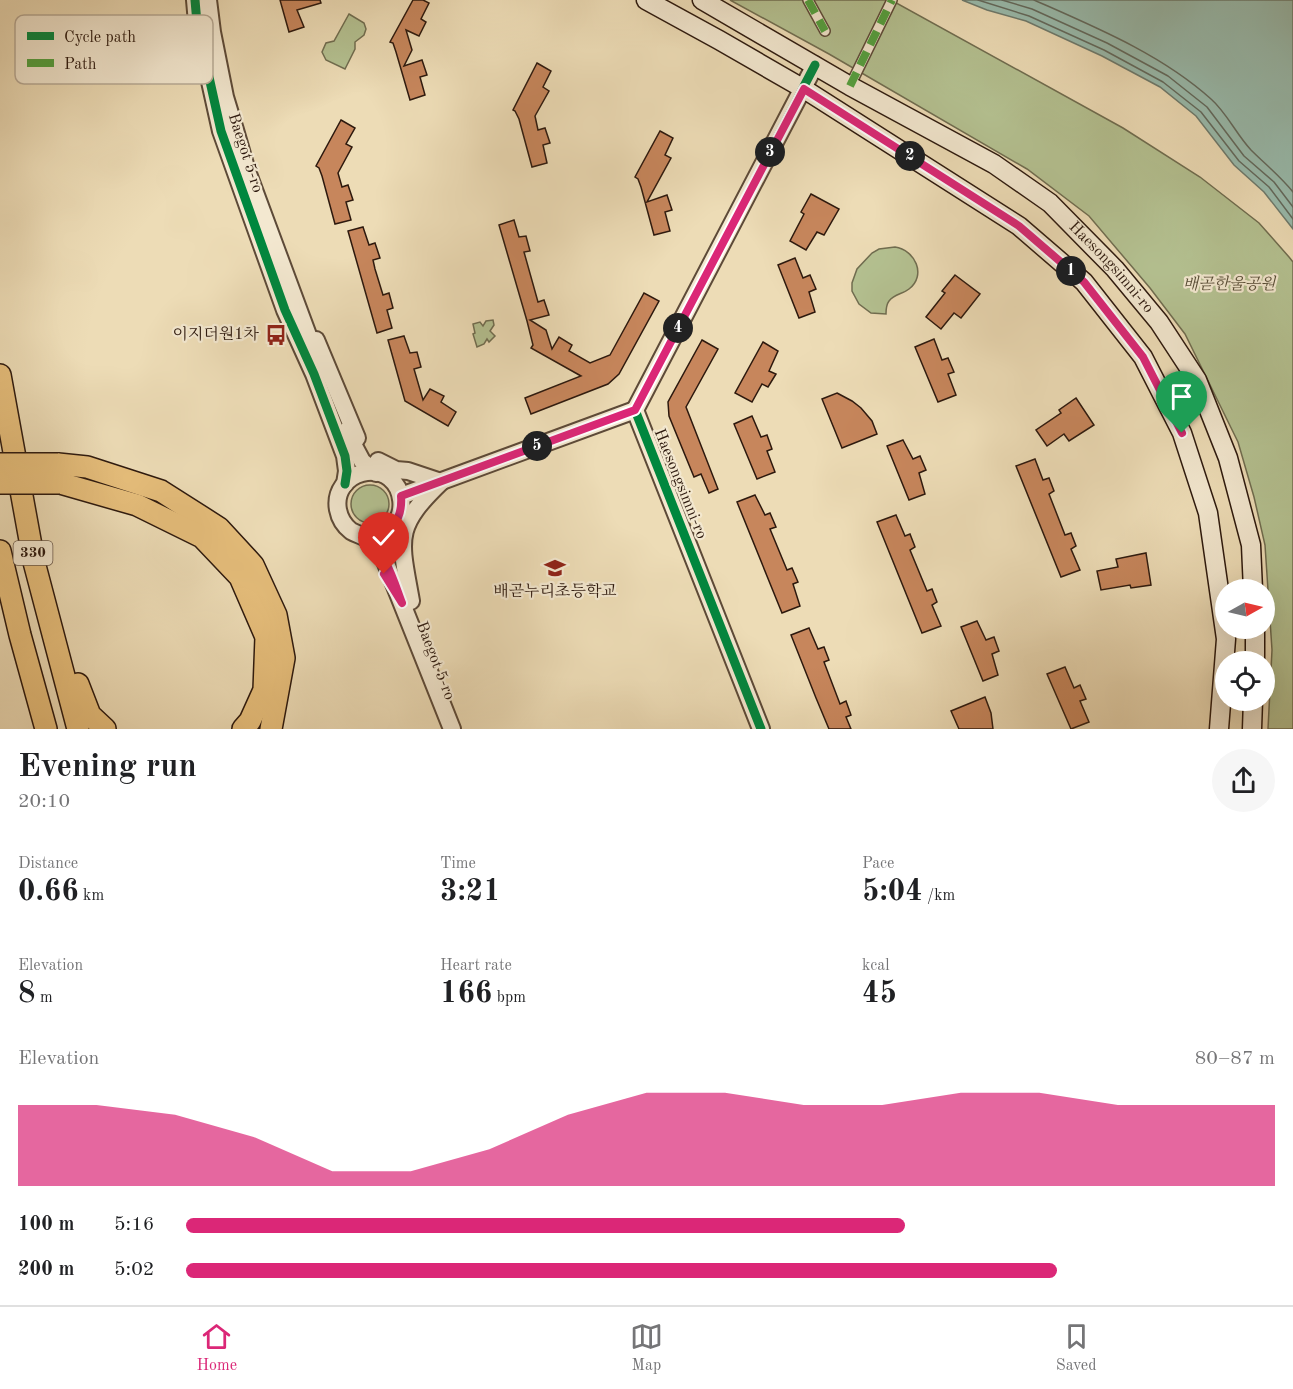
<!DOCTYPE html>
<html lang="en">
<head>
<meta charset="utf-8">
<style>
  body { margin:0; font-family:"Old Standard TT","Noto Serif KR",serif; background:#f6f6f6; color:#202124; height:100vh; display:flex; flex-direction:column; font-size:22px; white-space:nowrap }
  * { box-sizing:border-box; margin:0 }
  p { font-size:20px; color:#757577 }
  .icon { flex:none; width:33px; height:33px; fill:none; stroke:currentColor; stroke-width:2; stroke-linecap:round; stroke-linejoin:round }
  .map { position:relative; height:729px; overflow:hidden }
  .drawer { display:flex; flex-direction:column; background:#fff; flex:1 }
  .drawer>* { flex:none }
  .needle { width:39px; rotate:82deg }
  .controls { position:absolute; left:1215px; top:579px; display:grid; gap:12px }
  .controls a { display:grid; place-items:center; width:60px; height:60px; border-radius:50%; background:#fff; box-shadow:0 6px 24px #0002; font-size:30px }
  .pin { position:absolute; display:grid; place-items:center; width:51px; height:51px; color:#fff; margin:-62px -26px; border-radius:50% 50% 50% 0; rotate:-45deg; box-shadow:0 0 6px #0007 }
  .pin .icon { rotate:45deg }
  .km { position:absolute; width:30px; height:30px; margin:-15px; border-radius:50%; background:#222; color:#fff; font-size:16px; line-height:30px; text-align:center }
  .round { display:grid; place-items:center; flex:none; width:63px; height:63px; border-radius:32px; background:#f6f6f6 }
  .overview { display:flex; align-items:center; justify-content:space-between; height:102px; padding:0 18px }
  h1 { font-size:33px; font-weight:800; line-height:45px }
  .figures { display:grid; grid-template-columns:repeat(3,1fr); gap:9px; height:102px; padding:6px 18px }
  .figures div { display:grid; align-content:center }
  .figures b { font-size:30px; font-weight:800 }
  .figures small { font-size:16px; font-weight:400 }
  .figures p { font-size:16px }
  .chart { height:168px; padding:12px 18px }
  .chart p { display:flex; justify-content:space-between }
  .chart svg { width:100%; height:108px; margin-top:6px; fill:#db2777; opacity:.7 }
  ul { padding:0 18px; list-style:none; font-size:20px }
  li { display:grid; grid-template-columns:96px 72px 1fr; align-items:center; height:45px }
  li i { height:15px; border-radius:8px; background:#db2777 }
  .tab-bar { display:flex; justify-content:space-around; align-items:center; height:84px; border-top:2px solid #e0e0e0; background:#fff; font-size:16px; color:#757577 }
  .tab-bar a { display:grid; justify-items:center; gap:3px }
  .tab-bar .current { color:#db2777 }
  .map>svg:first-child { display:block }
  .green { fill:#b4c191; stroke:#706d50; stroke-width:1.5 }
  .water { fill:#99bcae; stroke:#6e7b6e; stroke-width:1.5 }
  .lines { fill:none; stroke-linecap:round; stroke-linejoin:round }
  .shore { stroke:#636a5e; stroke-width:1.5 }
  .building { fill:#c7865c; stroke:#2d190e; stroke-width:1.5 }
  .pedestrian-casing { stroke:#5d4a38; stroke-width:12 }
  .tertiary-casing { stroke:#5d4a38; stroke-width:20 }
  .secondary-casing { stroke:#2d190e; stroke-width:21 }
  .trunk-casing { stroke:#2d190e; stroke-width:24 }
  .pedestrian { stroke:#f3e8d0; stroke-width:9 }
  .tertiary { stroke:#f3e8d0; stroke-width:16 }
  .secondary { stroke:#f3e8d0; stroke-width:18 }
  .trunk { stroke:#e6be7b; stroke-width:21 }
  .trunk-bridge-casing { stroke:#2d190e; stroke-width:24; stroke-linecap:butt }
  .trunk-bridge { stroke:#e6be7b; stroke-width:21 }
  .quiet { stroke:#52a13e; stroke-width:8; stroke-dasharray:15 8; stroke-linecap:butt }
  .cycleway-casing { stroke:#f3e8d0; stroke-width:13 }
  .cycleway { stroke:#00873e; stroke-width:9 }
  .route-casing { stroke:#fff; stroke-width:12 }
  .route { stroke:#db2777; stroke-width:8 }
  .labels { text-anchor:middle; dominant-baseline:central; stroke-width:4.5; stroke-linejoin:round; paint-order:stroke }
  .shield { fill:#f3e8d0; stroke:#685748; stroke-width:1.5 }
  .shield-label { font-size:15px; font-weight:bold; fill:#2d190e }
  .street-label { font-size:16px; fill:#2d190e; stroke:#f3e8d0 }
  .park-label { font-size:16px; font-style:italic; fill:#564b35; stroke:#f3e8d0 }
  .poi-label { font-size:16px; fill:#2d190e; stroke:#f3e8d0; text-anchor:end }
  .key { fill:#f3e8d0; stroke:#b8aa96; stroke-width:1.5 }
  .key-label { font-size:16px; fill:#2d190e }
</style>
</head>
<body>
<div class="map">
<svg width="1293" height="729" viewBox="0 0 1293 729">
  <rect width="100%" height="100%" fill="#eddcb6"/>
  <filter id="stains"><feTurbulence type="fractalNoise" baseFrequency=".00333" numOctaves="4"/><feColorMatrix values="0 0 0 0 .2 0 0 0 0 .09 0 0 0 0 .02 0 0 0 .5 -.17"/></filter>
  <radialGradient id="worn" r=".72"><stop offset=".6" stop-color="#630" stop-opacity="0"/><stop offset="1" stop-color="#630" stop-opacity=".3"/></radialGradient>
  <g class="green">
    <path d="M 730,0 L 891,0 L 1123,128 L 1200,177 L 1259,223 L 1289,257 L 1293,262 L 1293,729 L 1268,729 L 1272,650 L 1265,545 L 1254,497 L 1238,442 L 1185,334 L 1150,288 L 1089,216 L 1027,169 L 829,54 Z"/>
    <path d="M 349,14 L 364,23 L 366,29 L 364,35 L 355,42 L 355,49 L 345,69 L 326,60 L 322,52 L 326,43 L 334,41 Z"/>
    <path d="M 895,247 C 915,250 927,275 909,289 C 903,294 894,294 889,301 C 886,305 886,309 886,314 L 871,313 L 859,304 L 852,291 L 852,283 L 857,269 L 872,253 L 879,249 Z"/>
    <path d="M 493,320 L 494,325 L 490,331 L 495,336 L 489,342 L 487,339 L 484,344 L 477,347 L 473,334 L 475,333 L 473,324 L 480,322 L 483,326 L 486,321 Z"/>
    <circle cx="370" cy="504" r="19"/>
  </g>
  <path class="water" d="M 962,0 L 1293,0 L 1293,229 L 1264,192 L 1234,165 L 1196,116 L 1160,87 L 1102,56 L 1026,21 L 987,10 Z"/>
  <g class="lines">
    <g class="shore">
      <path d="M 978,0 L 1029,16 L 1104,50 L 1163,82 L 1201,112 L 1239,161 L 1269,187 L 1293,219"/>
      <path d="M 1002,0 L 1032,9 L 1107,43 L 1168,76 L 1207,107 L 1244,156 L 1274,182 L 1293,207"/>
      <path d="M 1034,0 C 1095,27 1161,54 1211,99 C 1227,113 1236,134 1251,150 C 1265,164 1280,176 1293,192"/>
    </g>
  </g>
  <g class="building">
    <path d="M 280,0 L 320,0 L 321,3 L 297,10 L 304,27 L 289,32 Z"/>
    <path d="M 413,0 L 423,0 L 429,3 L 421,19 L 426,22 L 419,36 L 406,30 L 412,50 L 404,66 L 422,60 L 427,75 L 420,77 L 425,95 L 410,100 L 396,52 L 393,43 L 390,42 Z"/>
    <path d="M 537,63 L 551,71 L 543,87 L 549,91 L 535,116 L 538,130 L 545,128 L 550,143 L 543,145 L 547,163 L 532,167 L 519,119 L 515,111 L 513,110 Z"/>
    <path d="M 341,120 L 355,128 L 346,144 L 352,147 L 338,173 L 342,187 L 348,185 L 353,200 L 346,202 L 351,220 L 335,224 L 322,176 L 319,168 L 316,166 Z"/>
    <path d="M 660,131 L 673,138 L 665,155 L 671,158 L 647,202 L 667,195 L 672,210 L 665,212 L 670,231 L 654,235 L 641,187 L 638,179 L 635,177 Z"/>
    <path d="M 811,194 L 839,209 L 824,235 L 817,232 L 806,250 L 790,241 L 804,214 L 801,212 Z"/>
    <path d="M 514,220 L 519,237 L 526,236 L 530,251 L 524,252 L 538,302 L 544,300 L 549,315 L 530,320 L 546,330 L 552,349 L 559,337 L 572,345 L 569,351 L 590,363 L 610,355 L 644,293 L 659,301 L 619,374 L 608,384 L 531,414 L 525,398 L 581,376 L 531,348 L 533,345 L 527,321 L 499,225 Z"/>
    <path d="M 363,227 L 369,245 L 375,243 L 380,258 L 373,260 L 375,269 L 383,295 L 389,293 L 393,308 L 387,310 L 392,328 L 377,333 L 348,231 Z"/>
    <path d="M 795,258 L 803,278 L 810,275 L 816,289 L 809,292 L 815,312 L 799,318 L 778,265 Z"/>
    <path d="M 955,275 L 980,294 L 961,318 L 954,313 L 941,329 L 926,317 L 945,293 L 942,291 Z"/>
    <path d="M 404,336 L 410,353 L 417,352 L 421,367 L 414,369 L 423,400 L 430,389 L 444,396 L 441,402 L 456,412 L 448,426 L 405,401 L 388,340 Z"/>
    <path d="M 934,339 L 942,360 L 948,358 L 954,372 L 948,374 L 956,395 L 938,402 L 915,347 Z"/>
    <path d="M 702,340 L 718,349 L 686,407 L 718,489 L 709,493 L 701,474 L 694,477 L 669,416 L 668,402 Z"/>
    <path d="M 763,342 L 778,351 L 769,371 L 776,374 L 768,387 L 762,384 L 752,402 L 735,393 Z"/>
    <path d="M 837,393 L 852,401 L 861,408 L 872,421 L 877,434 L 842,448 L 822,399 Z"/>
    <path d="M 1076,398 L 1094,425 L 1069,441 L 1064,434 L 1047,446 L 1036,430 L 1061,413 L 1059,410 Z"/>
    <path d="M 752,416 L 761,437 L 767,435 L 772,449 L 767,451 L 775,472 L 757,479 L 734,424 Z"/>
    <path d="M 903,440 L 913,459 L 920,456 L 926,470 L 919,473 L 925,494 L 909,500 L 887,446 Z"/>
    <path d="M 1035,459 L 1043,480 L 1049,478 L 1054,491 L 1049,494 L 1065,535 L 1071,533 L 1076,546 L 1071,549 L 1080,570 L 1061,577 L 1016,466 Z"/>
    <path d="M 755,495 L 765,515 L 770,513 L 776,527 L 770,529 L 787,570 L 792,568 L 798,582 L 793,584 L 800,606 L 782,613 L 737,502 Z"/>
    <path d="M 896,515 L 905,536 L 910,534 L 915,547 L 910,550 L 927,591 L 932,589 L 937,602 L 932,605 L 941,626 L 922,633 L 877,522 Z"/>
    <path d="M 1146,553 L 1151,585 L 1131,588 L 1130,585 L 1101,590 L 1097,571 L 1118,567 L 1116,559 Z"/>
    <path d="M 977,621 L 986,640 L 994,637 L 999,651 L 992,654 L 998,675 L 983,681 L 961,627 Z"/>
    <path d="M 809,628 L 818,649 L 824,647 L 829,660 L 824,662 L 840,704 L 846,701 L 851,715 L 846,717 L 851,729 L 829,729 L 816,698 L 791,635 Z"/>
    <path d="M 1065,667 L 1074,688 L 1080,685 L 1086,699 L 1080,701 L 1089,722 L 1071,729 L 1047,674 Z"/>
    <path d="M 985,697 L 991,713 L 993,729 L 959,729 L 951,711 Z"/>
  </g>
  <g class="lines">
    <defs>
      <g id="pedestrian">
        <path d="M 808,0 L 825,31"/>
        <path d="M 850,86 L 892,0"/>
      </g>
      <g id="tertiary">
        <path d="M 195,0 L 197,23 L 221,131 L 285,310 L 314,374 L 345,456 L 347,471 L 345,484"/>
        <path d="M 208,0 L 212,32 L 225,97 L 235,130 L 247,171 L 315,354"/>
        <path d="M 316,340 L 357,438"/>
        <path d="M 346,431 L 362,461 L 376,473"/>
        <path d="M 378,461 L 396,470 L 408,471 L 441,482 C 393,528 400,539 411,601"/>
        <path d="M 401,496 L 635,410"/>
        <path d="M 364,536 C 420,538 408,461 362,473 C 354,475 348,479 343,486 C 333,500 337,520 351,531 C 358,535 366,536 371,542 C 376,546 379,552 383,556 L 452,729"/>
        <path d="M 761,729 L 635,410 L 815,65"/>
      </g>
      <g id="secondary">
        <path d="M 646,0 L 719,40 L 804,89 L 1019,226 L 1084,282 L 1143,357 L 1182,433 L 1208,513 L 1226,639 L 1219,729"/>
        <path id="s1" d="M 702,0 L 850,86 L 994,164 L 1050,203 L 1115,269 L 1159,322 L 1197,380 L 1228,458 L 1251,545 L 1253,590"/>
        <path d="M 1255,628 L 1255,662"/>
        <path d="M 1252,729 L 1253,700"/>
      </g>
      <g id="trunk">
        <path d="M 0,375 L 34,562 L 78,729"/>
        <path d="M 58,464 L 87,467 L 161,491 L 219,528 L 253,565 L 276,615 L 284,658 L 271,729"/>
        <path d="M 60,483 L 137,505 L 202,537 L 240,577 L 266,637 L 264,690 L 250,721 L 243,729"/>
        <path d="M 0,551 L 20,635 L 46,729"/>
        <path d="M 78,684 L 90,715 L 105,729"/>
      </g>
    </defs>
    <use href="#pedestrian" class="pedestrian-casing"/>
    <use href="#tertiary" class="tertiary-casing"/>
    <use href="#secondary" class="secondary-casing"/>
    <use href="#trunk" class="trunk-casing"/>
    <use href="#pedestrian" class="pedestrian"/>
    <use href="#tertiary" class="tertiary"/>
    <use href="#secondary" class="secondary"/>
    <use href="#trunk" class="trunk"/>
    <defs>
      <g id="trunk-bridge">
        <path d="M 0,464 L 58,464"/>
        <path d="M 0,483 L 60,483"/>
      </g>
    </defs>
    <use href="#trunk-bridge" class="trunk-bridge-casing"/>
    <use href="#trunk-bridge" class="trunk-bridge"/>
    <g class="quiet">
      <path d="M 808,0 L 825,31"/>
      <path d="M 850,86 L 892,0"/>
    </g>
    <defs>
      <g id="cycleway">
        <path d="M 195,0 L 197,23 L 221,131 L 285,310 L 314,374 L 345,456 L 347,471 L 345,484"/>
        <path d="M 761,729 L 635,410 L 815,65"/>
      </g>
    </defs>
    <use href="#cycleway" class="cycleway-casing"/>
    <use href="#cycleway" class="cycleway"/>
  </g>
  <g class="lines">
    <defs>
      <path id="route" d="M 384,574 L 402,603 C 393,579 386,552 364,537 C 389,537 403,521 401,496 L 635,410 L 804,89 L 1019,226 L 1084,282 L 1143,357 L 1182,433"/>
    </defs>
    <use href="#route" class="route-casing"/>
    <use href="#route" class="route"/>
  </g>
  <defs>
    <symbol id="bus-bare" viewBox="-9 -9 18 18"><path d="M-5-6H5V4H4V6H2V4H-2V6H-4V4H-5ZM-3.5-4V0h7V-4ZM-3.5 1.2v1.5H-2V1.2ZM2 1.2v1.5H3.5V1.2Z" fill="#8f2418" stroke="#f3e8d0" stroke-width="2.5" paint-order="stroke"/></symbol>
    <symbol id="school-bare" viewBox="-9 -9 18 18"><path d="M0-5L7-2L0 1L-7-2ZM-4 1L0 2.5L4 1V4Q0 6-4 4Z" fill="#8f2418" stroke="#f3e8d0" stroke-width="2.5" paint-order="stroke"/></symbol>
  </defs>
  <g fill-rule="evenodd">
    <use href="#bus-bare" x="261" y="320" width="30" height="30"/>
    <use href="#school-bare" x="540" y="553" width="30" height="30"/>
  </g>
  <g class="labels">
    <rect class="shield" x="13.5" y="541" width="39" height="24" rx="4.5"/>
    <g class="shield-label">
      <text x="33" y="553">330</text>
    </g>
    <g class="street-label">
      <text transform="translate(245 153) rotate(72)">Baegot 5-ro</text>
      <text stroke="none"><textPath href="#s1" startOffset="492">Haesongsimni-ro</textPath></text>
      <text transform="translate(680 484) rotate(68)">Haesongsimni-ro</text>
      <text transform="translate(435 661) rotate(69)">Baegot 5-ro</text>
    </g>
    <g class="park-label">
      <text x="1229" y="285">배곧한울공원</text>
    </g>
    <g class="poi-label">
      <text x="259" y="335">이지더원1차</text>
      <text x="555" y="592" text-anchor="middle">배곧누리초등학교</text>
    </g>
  </g>
  <rect x="15" y="15" width="198" height="69" rx="9" class="key"/>
  <rect x="27" y="32" width="27" height="8" fill="#00873e"/>
  <rect x="27" y="59" width="27" height="8" fill="#52a13e"/>
  <g class="key-label">
    <text x="64" y="42">Cycle path</text>
    <text x="64" y="69">Path</text>
  </g>
  <rect width="100%" height="100%" filter="url(#stains)"/>
  <rect width="100%" height="100%" fill="url(#worn)"/>
</svg>
<div class="controls">
<a><svg class="needle" viewBox="-14 -14 28 28"><path d="M0-13l5 13h-10z" fill="#e53935"/><path d="M0 13l5-13h-10z" fill="#757577"/></svg></a>
<a><svg class="icon" aria-label="locate" viewBox="0 0 24 24"><circle cx="12" cy="12" r="6"/><path d="M12 2v4M12 18v4M2 12h4M18 12h4"/></svg></a>
</div>
<div class="pin" style="left:1182px;top:433px;background:#1e9e55"><svg class="icon" aria-label="arrive" viewBox="0 0 24 24"><path d="M6 21V4h12l-3 4 3 4H6"/></svg></div>
<div class="pin" style="left:384px;top:574px;background:#d93025"><svg class="icon" aria-label="check" viewBox="0 0 24 24"><path d="M5 12l5 5 9-10"/></svg></div>
<b class="km" style="left:1071px;top:271px">1</b>
<b class="km" style="left:910px;top:156px">2</b>
<b class="km" style="left:770px;top:152px">3</b>
<b class="km" style="left:678px;top:328px">4</b>
<b class="km" style="left:537px;top:446px">5</b>
</div>
<section class="drawer">
<div class="overview"><div><h1>Evening run</h1><p>20:10</p></div><a class="round"><svg class="icon" aria-label="share" viewBox="0 0 24 24"><path d="M12 15V3M7 8l5-5 5 5M5 13v7h14v-7"/></svg></a></div>
<div class="figures">
<div><p>Distance</p><b>0.66<small> km</small></b></div>
<div><p>Time</p><b>3:21</b></div>
<div><p>Pace</p><b>5:04<small> /km</small></b></div>
</div>
<div class="figures">
<div><p>Elevation</p><b>8<small> m</small></b></div>
<div><p>Heart rate</p><b>166<small> bpm</small></b></div>
<div><p>kcal</p><b>45</b></div>
</div>
<div class="chart"><p><span>Elevation</span>80–87 m</p>
<svg viewBox="0 0 160 44" preserveAspectRatio="none"><path d="M0 44V11L10 11L20 15L30 24L40 38L50 38L60 29L70 15L80 6L90 6L100 11L110 11L120 6L130 6L140 11L150 11L160 11V44z"/></svg>
</div>
<ul>
<li><b>100 m</b>5:16<i style="width:66%"></i></li>
<li><b>200 m</b>5:02<i style="width:80%"></i></li>
</ul>
</section>
<nav class="tab-bar">
<a class="current"><svg class="icon" aria-label="home" viewBox="0 0 24 24"><path d="M3 11l9-7 9 7M6 9v11h12V9"/></svg>Home</a>
<a><svg class="icon" aria-label="map" viewBox="0 0 24 24"><path d="M3 6l6-2 6 2 6-2v14l-6 2-6-2-6 2zM9 4v14M15 6v14"/></svg>Map</a>
<a><svg class="icon" aria-label="saved" viewBox="0 0 24 24"><path d="M7 4h10v16l-5-4-5 4z"/></svg>Saved</a>
</nav>
</body>
</html>
